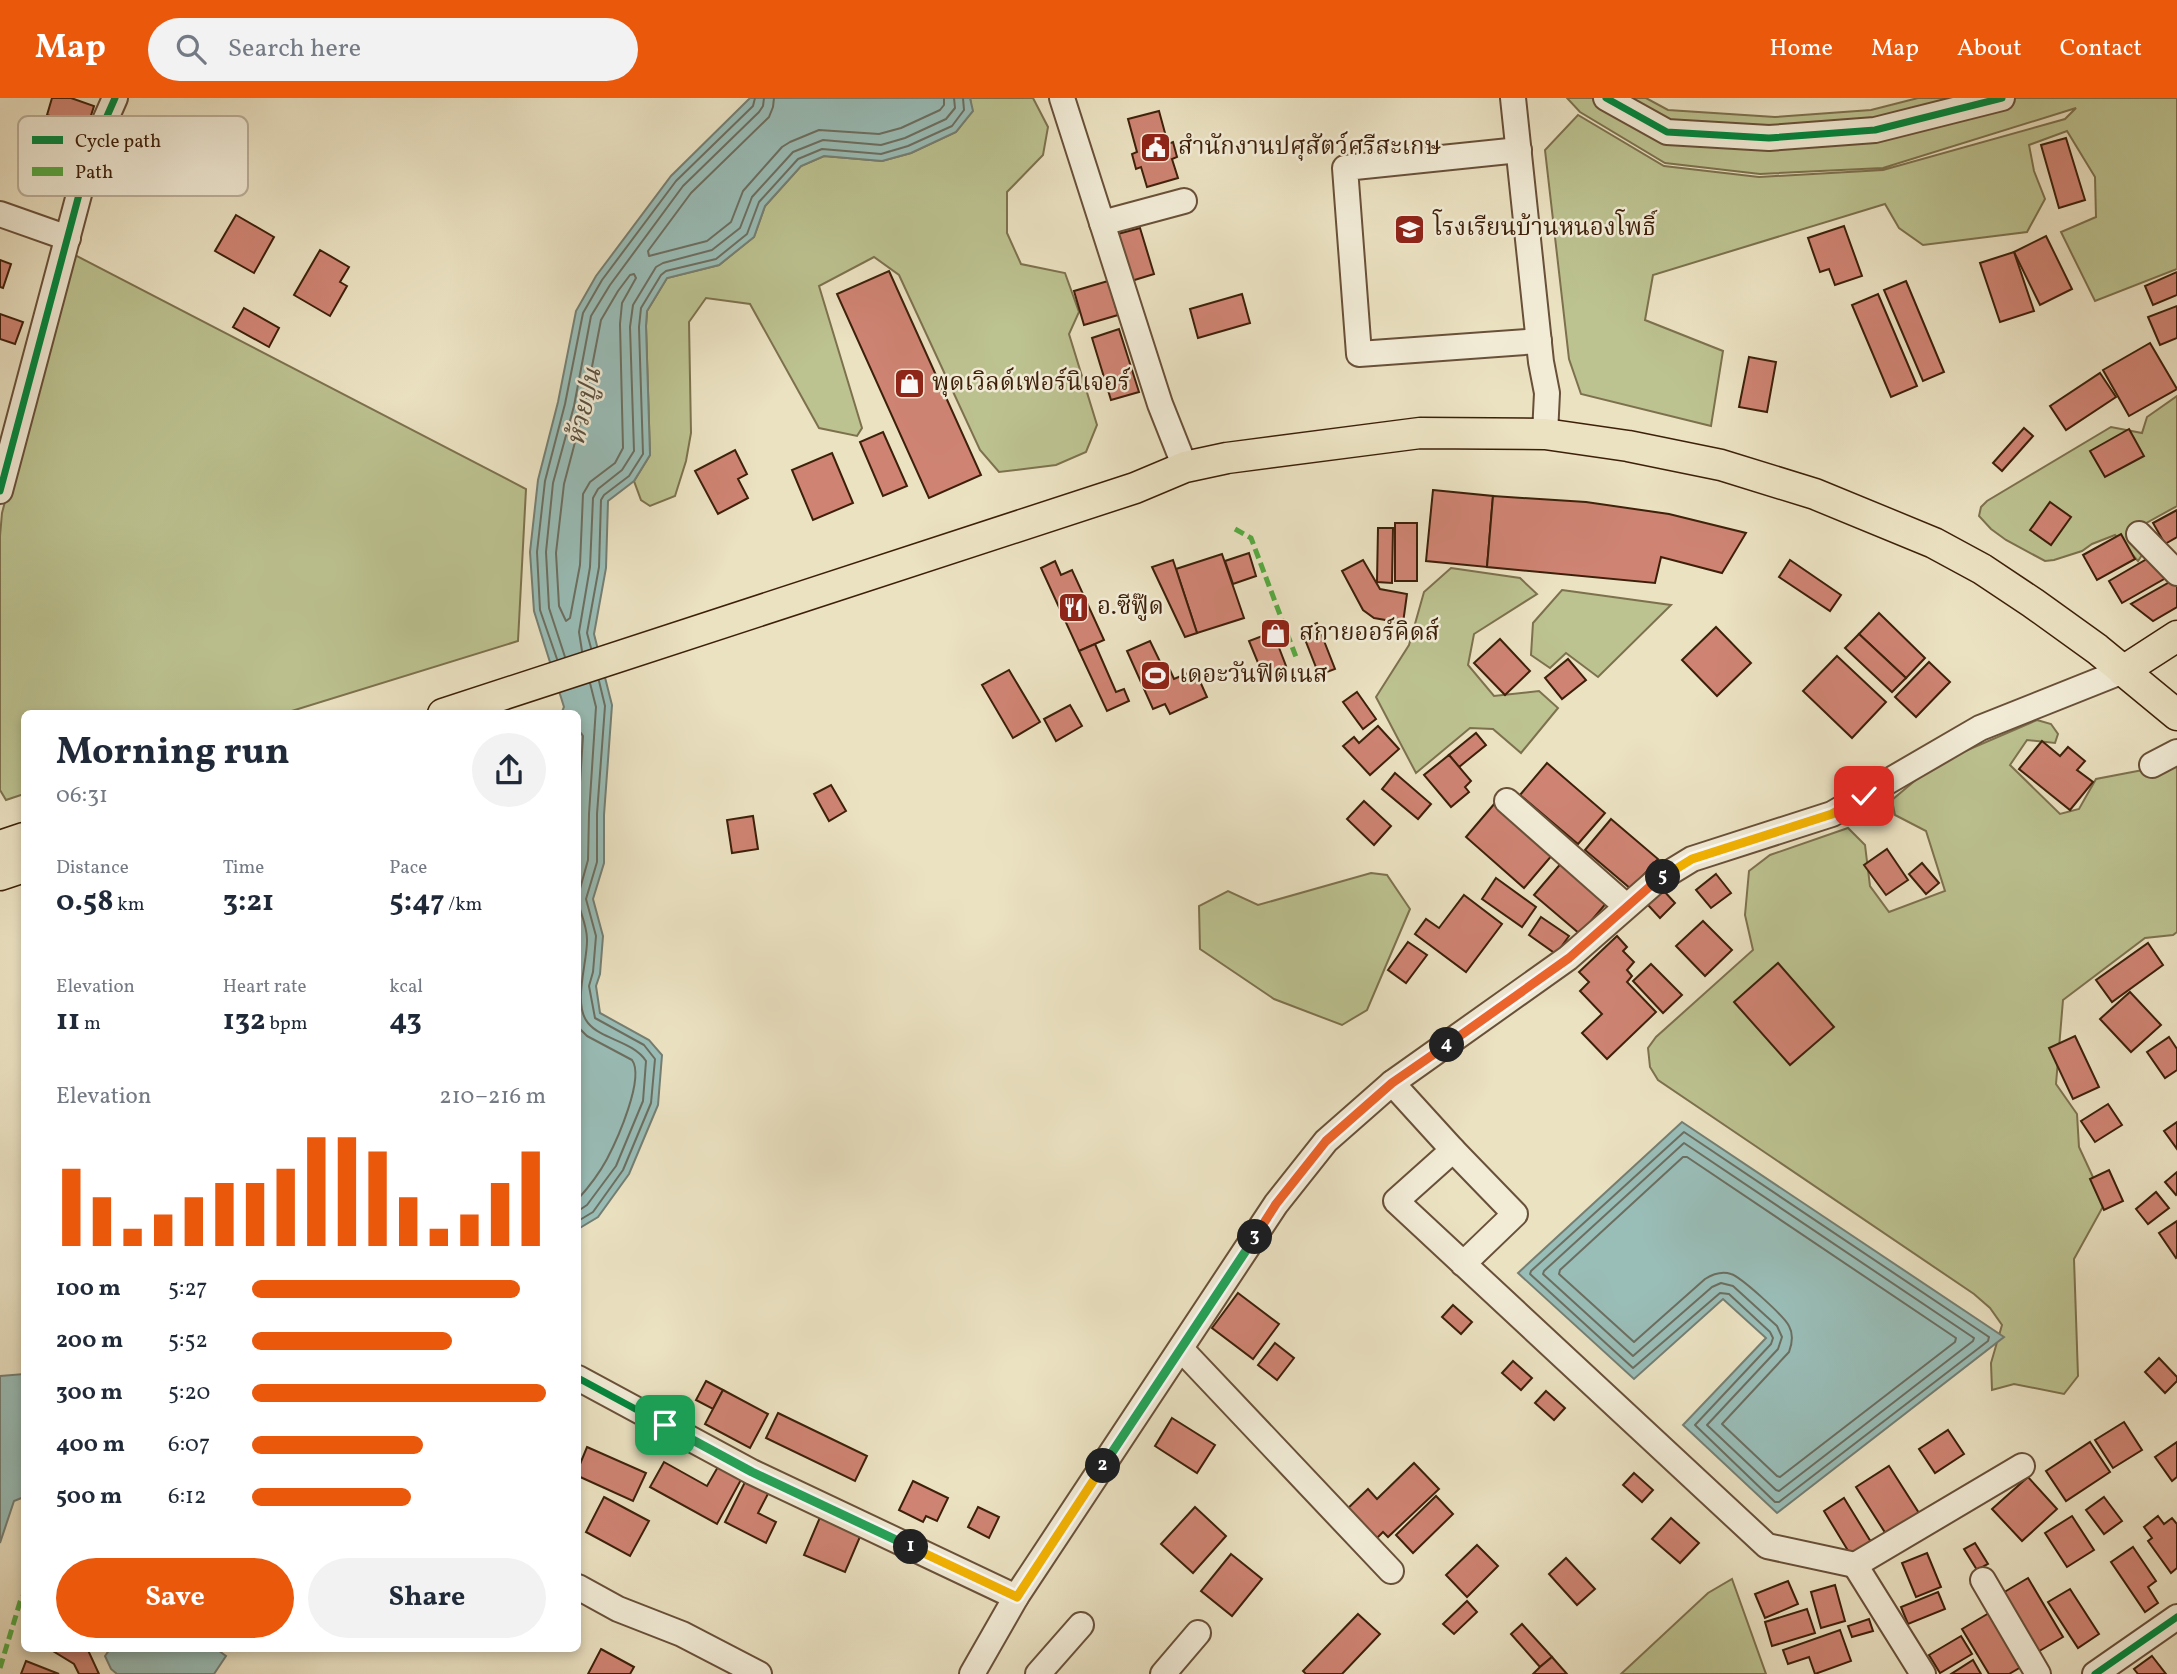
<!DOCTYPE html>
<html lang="en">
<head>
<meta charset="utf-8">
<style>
  body { margin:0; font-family:Vollkorn,"Noto Serif Thai",serif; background:#f2f2f3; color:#1f2937; height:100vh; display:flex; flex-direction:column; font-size:26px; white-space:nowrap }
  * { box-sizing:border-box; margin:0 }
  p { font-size:23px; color:#747a83 }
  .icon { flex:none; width:38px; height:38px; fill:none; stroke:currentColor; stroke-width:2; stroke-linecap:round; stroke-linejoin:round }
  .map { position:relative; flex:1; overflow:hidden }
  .drawer { position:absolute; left:21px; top:612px; width:560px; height:942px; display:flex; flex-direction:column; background:#fff; border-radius:10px; box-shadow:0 4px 10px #0003 }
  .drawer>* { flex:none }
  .pin { position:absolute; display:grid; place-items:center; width:60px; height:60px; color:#fff; margin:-30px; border-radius:14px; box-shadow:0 4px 10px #0006 }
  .km { position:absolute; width:35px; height:35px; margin:-18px; border-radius:50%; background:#222; color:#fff; font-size:19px; line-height:35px; text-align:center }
  .round { display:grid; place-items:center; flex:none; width:74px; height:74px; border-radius:37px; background:#f2f2f3 }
  .overview { display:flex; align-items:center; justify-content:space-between; height:119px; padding:0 35px }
  h1 { font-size:38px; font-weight:700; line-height:52px }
  .metrics { display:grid; grid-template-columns:repeat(3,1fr); gap:10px; height:119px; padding:7px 35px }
  .metrics div { display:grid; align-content:center }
  .metrics b { font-size:30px; font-weight:700 }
  .metrics small { font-size:19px; font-weight:400 }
  .metrics p { font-size:19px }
  .chart { height:196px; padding:14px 35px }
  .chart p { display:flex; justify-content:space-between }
  .chart svg { width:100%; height:126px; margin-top:7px; stroke:#ea580c; stroke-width:6 }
  .cta { display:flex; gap:14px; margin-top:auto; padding:14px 35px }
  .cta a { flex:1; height:80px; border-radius:42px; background:#ea580c; color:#fff; font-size:28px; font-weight:700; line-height:80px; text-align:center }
  .cta a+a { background:#f2f2f3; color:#1f2937 }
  ul { padding:0 35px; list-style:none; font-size:23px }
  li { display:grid; grid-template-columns:112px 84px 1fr; align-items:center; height:52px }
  li i { height:18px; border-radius:9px; background:#ea580c }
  header { display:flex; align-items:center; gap:42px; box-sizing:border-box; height:98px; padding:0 35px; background:#ea580c; color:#fff }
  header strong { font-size:33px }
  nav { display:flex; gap:38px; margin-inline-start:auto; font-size:24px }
  .search { width:490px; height:63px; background:#f2f2f3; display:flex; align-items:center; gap:18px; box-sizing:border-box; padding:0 24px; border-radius:38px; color:#747a83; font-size:26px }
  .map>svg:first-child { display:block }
  .green { fill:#bcc290; stroke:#7d714d; stroke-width:2 }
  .water { fill:#99bdb7; stroke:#757e72; stroke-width:2 }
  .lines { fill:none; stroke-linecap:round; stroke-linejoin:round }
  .shore { stroke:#6c6e60; stroke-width:2 }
  .building { fill:#cf8473; stroke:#3e200a; stroke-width:2 }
  .minor-casing { stroke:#695038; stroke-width:28 }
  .major-casing { stroke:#3e200a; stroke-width:33 }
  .minor { stroke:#f2ecd7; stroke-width:24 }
  .major { stroke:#ebe2c2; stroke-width:30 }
  .quiet { stroke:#55aa41; stroke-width:5; stroke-dasharray:10 5; stroke-linecap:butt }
  .cycleway-casing { stroke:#f2ecd7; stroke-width:11 }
  .cycleway { stroke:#00873e; stroke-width:7 }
  .split-1-casing { stroke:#fff; stroke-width:14 }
  .split-2-casing { stroke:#fff; stroke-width:14 }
  .split-3-casing { stroke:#fff; stroke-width:14 }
  .split-4-casing { stroke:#fff; stroke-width:14 }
  .split-5-casing { stroke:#fff; stroke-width:14 }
  .split-6-casing { stroke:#fff; stroke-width:14 }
  .split-1 { stroke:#22a559; stroke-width:9 }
  .split-2 { stroke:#f5b400; stroke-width:9 }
  .split-3 { stroke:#22a559; stroke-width:9 }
  .split-4 { stroke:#f0652b; stroke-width:9 }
  .split-5 { stroke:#f0652b; stroke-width:9 }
  .split-6 { stroke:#f5b400; stroke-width:9 }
  .labels { text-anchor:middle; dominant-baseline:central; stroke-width:5; stroke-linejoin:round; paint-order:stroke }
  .poi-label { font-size:24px; fill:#3e200a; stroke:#f2ecd7; text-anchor:start }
  .water-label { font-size:26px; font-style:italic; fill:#594f3e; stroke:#f2ecd7 }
  .key { fill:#f2ecd7; stroke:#bcaf9a; stroke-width:2 }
  .key-label { font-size:19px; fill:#3e200a }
</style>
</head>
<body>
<header>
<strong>Map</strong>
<div class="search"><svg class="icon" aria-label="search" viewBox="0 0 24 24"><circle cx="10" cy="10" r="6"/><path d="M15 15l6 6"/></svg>Search here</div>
<nav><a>Home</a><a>Map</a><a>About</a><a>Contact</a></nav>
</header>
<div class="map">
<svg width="2177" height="1576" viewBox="0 0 2177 1576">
  <rect width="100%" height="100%" fill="#ebe2c2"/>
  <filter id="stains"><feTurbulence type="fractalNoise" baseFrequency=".00286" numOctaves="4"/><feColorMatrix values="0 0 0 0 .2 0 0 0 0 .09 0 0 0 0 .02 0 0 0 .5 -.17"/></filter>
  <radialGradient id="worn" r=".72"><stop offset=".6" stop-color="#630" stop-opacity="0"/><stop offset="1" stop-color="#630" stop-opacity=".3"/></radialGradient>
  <g class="green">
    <path d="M 970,0 L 1033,0 L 1048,29 L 1043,57 L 1007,94 L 1007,135 L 1021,166 L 1065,175 L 1079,214 L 1069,236 L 1097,327 L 1086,354 L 1056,367 L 999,374 L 980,352 L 899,177 L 874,159 L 819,188 L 862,330 L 857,338 L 819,330 L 750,206 L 706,200 L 689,224 L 691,335 L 686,363 L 675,398 L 650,408 L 641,402 L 634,383 L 650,357 L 646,228 L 647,213 L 667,180 L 719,167 L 754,139 L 765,108 L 801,68 L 824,58 L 882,63 L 911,55 L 956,34 L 972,13 Z"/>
    <path d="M 1567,0 L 1646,0 L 1668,12 L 1775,19 L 1871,12 L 1918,0 L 2177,0 L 2177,171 L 2095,203 L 2061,134 L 2096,119 L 2095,79 L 2067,33 L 2029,47 L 2034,73 L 2045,101 L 2027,134 L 1923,147 L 1899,130 L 1885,106 L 1653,177 L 1645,222 L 1723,253 L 1711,328 L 1581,296 L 1569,261 L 1545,52 L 1578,17 L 1664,68 L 1759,79 L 1883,72 L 2065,21 L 2076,10 L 1883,70 L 1760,76 L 1665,65 L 1580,14 Z"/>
    <path d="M 71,155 L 526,391 L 518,543 L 282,616 L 24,616 L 24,696 L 6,702 L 0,692 L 0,438 L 2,415 Z"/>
    <path d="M 2177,298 L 2177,408 L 2141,428 L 2133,439 L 2142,457 L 2138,463 L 2115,437 L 2092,446 L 2082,453 L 2054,462 L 2045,463 L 2006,442 L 1991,431 L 1979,418 L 1981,409 L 1987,403 L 2111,329 L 2142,335 L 2147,319 Z"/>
    <path d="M 1451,470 L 1520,480 L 1537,496 L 1474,536 L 1468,567 L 1494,598 L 1539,593 L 1558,610 L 1521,655 L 1493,631 L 1470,630 L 1416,675 L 1376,599 L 1409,547 L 1424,494 Z"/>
    <path d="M 1562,492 L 1671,507 L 1598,579 L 1566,555 L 1550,570 L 1531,557 L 1533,525 Z"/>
    <path d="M 2037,622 L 2051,626 L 2058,636 L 2055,645 L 2027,642 L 2010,667 L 2060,716 L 2079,711 L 2096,681 L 2174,666 L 2177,668 L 2177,834 L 2173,837 L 2145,840 L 2063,902 L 2056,986 L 2077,1016 L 2079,1049 L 2105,1105 L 2074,1161 L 2078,1278 L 2064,1296 L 2014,1286 L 1992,1292 L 1991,1265 L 2002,1227 L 1990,1210 L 1974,1196 L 1658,982 L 1650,969 L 1648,950 L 1656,939 L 1753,852 L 1745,817 L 1749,773 L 1770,757 L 1848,730 L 1865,747 L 1870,788 L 1889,814 L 1945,793 L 1926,733 L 1895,717 L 1892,702 L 1943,659 L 1963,654 Z"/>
    <path d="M 1371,775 L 1387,777 L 1410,811 L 1367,912 L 1342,927 L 1274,901 L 1200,851 L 1199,808 L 1228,793 L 1258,807 Z"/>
    <path d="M 1732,1481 L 1766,1576 L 1621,1576 L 1708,1495 Z"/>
  </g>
  <g class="water">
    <path d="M 750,0 L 970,0 L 973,13 L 956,34 L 911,55 L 882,63 L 824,58 L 801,68 L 765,108 L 754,139 L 719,167 L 667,180 L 647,213 L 646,228 L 650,357 L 634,383 L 608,403 L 606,470 L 594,536 L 612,607 L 604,717 L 604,765 L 593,801 L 603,838 L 600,876 L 596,888 L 600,915 L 649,942 L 662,957 L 658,1007 L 629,1076 L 598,1119 L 578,1131 L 578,993 L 580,987 L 578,984 L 578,616 L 561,616 L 564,609 L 534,513 L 530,454 L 538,382 L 558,304 L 576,213 L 596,178 L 671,78 Z"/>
    <path d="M 1682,1024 L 2004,1239 L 1777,1415 L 1683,1327 L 1766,1240 L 1723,1201 L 1634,1281 L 1518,1175 Z"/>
    <path d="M 24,1276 L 24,1399 L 14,1403 L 0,1445 L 0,1278 Z"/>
    <path d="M 215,1550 L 226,1558 L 214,1576 L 117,1576 L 111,1571 L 105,1558 L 110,1551 Z"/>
  </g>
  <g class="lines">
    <g class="shore">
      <path d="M 774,0 L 773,9 L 769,19 L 691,95 L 648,153 L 649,158 L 707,143 L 731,124 L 743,93 L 782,49 L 790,44 L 819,32 L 879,36 L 901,30 L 940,12 L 944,7 L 944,0"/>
      <path d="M 634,176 L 636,180 L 622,205 L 620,226 L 623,350 L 615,365 L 590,384 L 583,396 L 580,467 L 570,520 L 566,523 L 559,508 L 556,455 L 564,386 L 584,310 L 601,222 L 618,193 L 630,177 Z"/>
      <path d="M 591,550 L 587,535 L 599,469 L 601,402 L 604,397 L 629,378 L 643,356 L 639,229 L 641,210 L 661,177 L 666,173 L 716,161 L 747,136 L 759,104 L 798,61 L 822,51 L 881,56 L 908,48 L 952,28 L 964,12 L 963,0"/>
      <path d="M 582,553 L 579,534 L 590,469 L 593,400 L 598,391 L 622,372 L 634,353 L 630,229 L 633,207 L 656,169 L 663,165 L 712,152 L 740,130 L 752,99 L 793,54 L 823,42 L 881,47 L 905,40 L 946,21 L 955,10 L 954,0"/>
      <path d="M 565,559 L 549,510 L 546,454 L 553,385 L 574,308 L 591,218 L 610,187 L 683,88 L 759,14 L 763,8 L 764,0"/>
      <path d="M 557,561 L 540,512 L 537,454 L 545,383 L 565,306 L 583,215 L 602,182 L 676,83 L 753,8 L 755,0"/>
      <path d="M 578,636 L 581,635 L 583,638 L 578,716 L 578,762"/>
      <path d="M 578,798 L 588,762 L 589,716 L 596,609 L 590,585"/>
      <path d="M 578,804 C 581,816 587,829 587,841 C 588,863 572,906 588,925 C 602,942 633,943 646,963 L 643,1003 L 616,1068 L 587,1107 L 578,1113"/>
      <path d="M 578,929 L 587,938 L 632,962 C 645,980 617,1042 607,1061 C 600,1074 588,1090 578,1101"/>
      <path d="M 1684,1034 L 1989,1239 L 1988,1243 L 1779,1404 L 1775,1404 L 1695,1327 L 1771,1246 L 1773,1240 L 1770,1234 L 1729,1196 L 1720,1195 L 1633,1270 L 1530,1176 L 1531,1173 Z"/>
      <path d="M 1684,1045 L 1974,1240 L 1973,1243 L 1779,1393 L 1776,1392 L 1707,1327 L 1778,1251 L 1782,1239 L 1777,1228 L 1733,1188 L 1721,1185 L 1712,1189 L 1633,1258 L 1543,1176 L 1544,1173 Z"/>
      <path d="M 1683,1059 L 1687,1059 L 1956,1240 L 1955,1244 L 1780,1379 L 1777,1378 L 1722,1326 L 1789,1254 C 1792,1246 1794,1237 1789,1228 C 1784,1218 1741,1179 1731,1176 C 1722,1173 1713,1176 1705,1181 L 1634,1244 L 1559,1176 L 1560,1172 Z"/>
      <path d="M 578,1123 L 593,1114 L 623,1072 L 651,1005 L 655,961 L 644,947 L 595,920 L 589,888 L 593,874 L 596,838 L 586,801 L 597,764 L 597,716 L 605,608 L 599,583"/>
    </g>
  </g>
  <g class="building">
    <path d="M 52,0 L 71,0 L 94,8 L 87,30 L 47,17 Z"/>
    <path d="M 1159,13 L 1168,46 L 1173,44 L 1177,59 L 1172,61 L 1178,80 L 1147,89 L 1141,69 L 1136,71 L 1132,56 L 1137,54 L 1128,21 Z"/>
    <path d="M 2066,40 L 2085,102 L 2059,110 L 2041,47 Z"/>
    <path d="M 236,117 L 274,139 L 254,175 L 215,153 Z"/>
    <path d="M 1844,128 L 1862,178 L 1835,187 L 1829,171 L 1820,174 L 1808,140 Z"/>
    <path d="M 1140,130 L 1154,176 L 1128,184 L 1114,137 Z"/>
    <path d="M 2046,138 L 2072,191 L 2040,207 L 2014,154 Z"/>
    <path d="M 320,152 L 349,169 L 340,184 L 347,188 L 330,218 L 294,197 Z"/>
    <path d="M 2014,154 L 2034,213 L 2000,224 L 1980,165 Z"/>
    <path d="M 0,162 L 11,166 L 3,190 L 0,189 Z"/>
    <path d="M 889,173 L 981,377 L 929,400 L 837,196 Z"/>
    <path d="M 2177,174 L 2177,197 L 2153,207 L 2145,188 Z"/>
    <path d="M 1108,183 L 1118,217 L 1084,227 L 1074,193 Z"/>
    <path d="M 1906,183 L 1944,274 L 1923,283 L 1884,192 Z"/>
    <path d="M 1242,196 L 1250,225 L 1198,240 L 1190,211 Z"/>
    <path d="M 1878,196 L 1917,288 L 1891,299 L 1852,207 Z"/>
    <path d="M 2177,208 L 2177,240 L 2160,247 L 2148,219 Z"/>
    <path d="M 244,210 L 279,230 L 269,249 L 233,229 Z"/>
    <path d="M 0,216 L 23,224 L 15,246 L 0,241 Z"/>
    <path d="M 1119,231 L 1139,294 L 1111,302 L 1092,240 Z"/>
    <path d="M 2150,245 L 2177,291 L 2129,318 L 2103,272 Z"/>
    <path d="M 1749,259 L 1776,264 L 1767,314 L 1739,309 Z"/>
    <path d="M 2100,275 L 2116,299 L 2066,332 L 2050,308 Z"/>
    <path d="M 2024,330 L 2033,338 L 2002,373 L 1993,365 Z"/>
    <path d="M 2129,331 L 2144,358 L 2105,379 L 2090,353 Z"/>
    <path d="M 883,334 L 907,388 L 883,398 L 860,344 Z"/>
    <path d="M 735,352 L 747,376 L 738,381 L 748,400 L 718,416 L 695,373 Z"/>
    <path d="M 832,355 L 853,405 L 813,422 L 792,372 Z"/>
    <path d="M 1433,392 L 1493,398 L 1487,469 L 1426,463 Z"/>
    <path d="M 1493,398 L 1586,404 L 1669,416 L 1746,435 L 1722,475 L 1661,459 L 1655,485 L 1487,469 Z"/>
    <path d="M 2050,404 L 2071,419 L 2051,447 L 2030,432 Z"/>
    <path d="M 2177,412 L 2177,439 L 2165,446 L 2153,425 Z"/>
    <rect x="1395" y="425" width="22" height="58"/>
    <path d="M 1378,430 L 1393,430 L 1392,485 L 1377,484 Z"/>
    <path d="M 2121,436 L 2135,461 L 2097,482 L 2083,457 Z"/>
    <path d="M 1249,455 L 1256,478 L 1233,486 L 1225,463 Z"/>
    <path d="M 1222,456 L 1244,520 L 1197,535 L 1176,471 Z"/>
    <path d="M 2152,458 L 2171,477 L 2122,505 L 2109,483 Z"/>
    <path d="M 1173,462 L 1197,535 L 1185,539 L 1152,469 Z"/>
    <path d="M 1363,462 L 1380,491 L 1407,496 L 1403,525 L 1374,520 L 1363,512 L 1342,473 Z"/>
    <path d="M 1790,462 L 1841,497 L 1830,513 L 1779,479 Z"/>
    <path d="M 1055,463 L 1061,477 L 1072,472 L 1104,542 L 1079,553 L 1041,470 Z"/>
    <path d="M 2175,481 L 2177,483 L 2177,509 L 2153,523 L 2131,506 Z"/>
    <path d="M 1879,515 L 1925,560 L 1906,580 L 1859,536 Z"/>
    <path d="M 1317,525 L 1335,571 L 1319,577 L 1301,531 Z"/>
    <path d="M 1716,529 L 1751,565 L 1717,598 L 1682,562 Z"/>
    <path d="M 1273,534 L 1286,568 L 1263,577 L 1249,543 Z"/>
    <path d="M 1859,536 L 1906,580 L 1892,594 L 1845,550 Z"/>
    <path d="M 1500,541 L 1530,573 L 1505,597 L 1474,565 Z"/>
    <path d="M 1150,543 L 1165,574 L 1170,572 L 1174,581 L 1195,572 L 1207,599 L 1170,616 L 1165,606 L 1153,611 L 1127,553 Z"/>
    <path d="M 1095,546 L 1116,594 L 1124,591 L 1129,603 L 1107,613 L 1079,553 Z"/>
    <path d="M 1837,558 L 1886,604 L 1852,640 L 1803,593 Z"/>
    <path d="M 1568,561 L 1586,582 L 1562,601 L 1545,580 Z"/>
    <path d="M 1929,564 L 1950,584 L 1916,619 L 1895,599 Z"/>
    <path d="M 1009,572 L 1040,624 L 1013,640 L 982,587 Z"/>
    <path d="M 1357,594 L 1376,621 L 1363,631 L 1343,604 Z"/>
    <path d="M 1070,607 L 1082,628 L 1056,643 L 1044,621 Z"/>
    <path d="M 1378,628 L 1399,651 L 1370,677 L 1343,648 L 1354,639 L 1359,645 Z"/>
    <path d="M 1476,635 L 1486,647 L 1459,669 L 1449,657 Z"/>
    <path d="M 2042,643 L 2060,658 L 2068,649 L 2085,663 L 2077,672 L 2093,684 L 2070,712 L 2019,671 Z"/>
    <path d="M 1449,657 L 1471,683 L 1465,689 L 1469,694 L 1451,709 L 1424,677 Z"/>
    <path d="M 1547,665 L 1605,715 L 1578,746 L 1520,697 Z"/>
    <path d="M 1395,675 L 1431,706 L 1418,721 L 1382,691 Z"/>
    <path d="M 831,687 L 846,713 L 829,723 L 814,696 Z"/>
    <path d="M 1364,703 L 1391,728 L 1374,747 L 1347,721 Z"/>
    <path d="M 1495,705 L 1553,756 L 1524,790 L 1466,739 Z"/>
    <path d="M 753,718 L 758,751 L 732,755 L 727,722 Z"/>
    <path d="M 1611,721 L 1658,761 L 1631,791 L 1585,752 Z"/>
    <path d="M 1887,751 L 1908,782 L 1886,797 L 1864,767 Z"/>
    <path d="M 1563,763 L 1608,803 L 1580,836 L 1534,797 Z"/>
    <path d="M 1922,765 L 1939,785 L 1926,796 L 1909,776 Z"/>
    <path d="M 1716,776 L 1731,795 L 1711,810 L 1696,792 Z"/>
    <path d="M 1496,780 L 1536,809 L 1522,829 L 1482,801 Z"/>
    <path d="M 1663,792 L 1675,805 L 1660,820 L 1648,807 Z"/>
    <path d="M 1464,797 L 1502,826 L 1466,874 L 1415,836 L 1426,821 L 1439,830 Z"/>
    <path d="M 1541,819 L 1569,838 L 1556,856 L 1529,837 Z"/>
    <path d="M 1703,823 L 1732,852 L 1705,878 L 1676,848 Z"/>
    <path d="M 1617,838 L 1627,849 L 1623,853 L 1634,864 L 1627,872 L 1632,878 L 1627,884 L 1656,914 L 1607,961 L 1582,935 L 1602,916 L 1580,893 L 1589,884 L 1579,874 Z"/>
    <path d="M 1408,844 L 1427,857 L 1406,885 L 1388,872 Z"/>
    <path d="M 2148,845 L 2163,867 L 2112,904 L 2096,882 Z"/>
    <path d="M 1778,865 L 1834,929 L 1790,967 L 1734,904 Z"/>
    <path d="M 1651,866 L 1682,897 L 1663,915 L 1633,883 Z"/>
    <path d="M 2130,894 L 2161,927 L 2131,954 L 2100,921 Z"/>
    <path d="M 2075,938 L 2099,989 L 2073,1001 L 2049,950 Z"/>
    <path d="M 2169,939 L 2177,951 L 2177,972 L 2165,980 L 2147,954 Z"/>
    <path d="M 2108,1006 L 2122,1027 L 2095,1044 L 2081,1023 Z"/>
    <path d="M 2177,1024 L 2177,1051 L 2164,1033 Z"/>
    <path d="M 2109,1072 L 2123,1103 L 2104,1112 L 2090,1081 Z"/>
    <path d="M 2177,1074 L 2177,1096 L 2176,1097 L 2165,1084 Z"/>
    <path d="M 2156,1094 L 2169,1110 L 2148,1126 L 2136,1111 Z"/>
    <path d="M 2177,1123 L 2177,1159 L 2176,1160 L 2159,1135 Z"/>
    <path d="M 1238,1195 L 1279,1226 L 1253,1261 L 1212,1230 Z"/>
    <path d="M 1453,1207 L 1472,1224 L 1461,1236 L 1442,1219 Z"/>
    <path d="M 1275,1245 L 1294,1260 L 1277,1282 L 1258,1267 Z"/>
    <path d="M 2159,1260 L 2177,1279 L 2177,1283 L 2165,1295 L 2145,1274 Z"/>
    <path d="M 1513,1263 L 1532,1280 L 1521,1292 L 1502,1275 Z"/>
    <path d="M 706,1283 L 723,1292 L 713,1311 L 696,1302 Z"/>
    <path d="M 723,1292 L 768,1316 L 750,1350 L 705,1326 Z"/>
    <path d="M 1546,1293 L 1565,1310 L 1554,1322 L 1535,1305 Z"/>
    <path d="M 778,1315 L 867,1358 L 855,1383 L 766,1340 Z"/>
    <path d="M 1172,1320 L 1215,1347 L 1197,1375 L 1155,1348 Z"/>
    <path d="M 2124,1324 L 2142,1352 L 2113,1370 L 2095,1342 Z"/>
    <path d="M 1948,1332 L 1964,1356 L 1935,1375 L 1919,1351 Z"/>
    <path d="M 2090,1344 L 2110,1374 L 2066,1403 L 2046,1373 Z"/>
    <path d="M 2177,1344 L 2177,1379 L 2172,1383 L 2155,1359 Z"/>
    <path d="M 587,1349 L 646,1375 L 633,1403 L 578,1378 L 578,1371 Z"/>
    <path d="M 664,1364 L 707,1388 L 719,1367 L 742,1380 L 717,1426 L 650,1389 Z"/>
    <path d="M 1414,1365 L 1439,1391 L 1388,1439 L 1383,1434 L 1374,1443 L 1345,1413 L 1368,1391 L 1377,1401 Z"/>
    <path d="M 1889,1368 L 1919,1415 L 1886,1436 L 1856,1389 Z"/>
    <path d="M 1634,1375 L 1653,1392 L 1642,1404 L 1623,1387 Z"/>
    <path d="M 2028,1379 L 2057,1411 L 2022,1443 L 1992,1411 Z"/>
    <path d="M 747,1380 L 770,1392 L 758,1415 L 776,1424 L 766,1445 L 725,1424 Z"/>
    <path d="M 913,1383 L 948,1400 L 937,1423 L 926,1418 L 923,1424 L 899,1412 Z"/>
    <path d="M 1436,1398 L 1453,1416 L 1413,1455 L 1396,1437 Z"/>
    <path d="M 604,1399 L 649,1423 L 630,1458 L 586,1434 Z"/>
    <path d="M 2104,1399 L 2122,1423 L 2104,1436 L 2086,1412 Z"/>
    <path d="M 1844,1400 L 1871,1444 L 1850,1456 L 1824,1413 Z"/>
    <path d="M 978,1409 L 999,1419 L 989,1440 L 968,1429 Z"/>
    <path d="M 1195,1409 L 1226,1438 L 1193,1475 L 1161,1446 Z"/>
    <path d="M 821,1417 L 862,1434 L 845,1474 L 804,1457 Z"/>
    <path d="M 2072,1418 L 2094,1452 L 2067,1469 L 2045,1435 Z"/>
    <path d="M 2158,1418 L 2164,1426 L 2172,1420 L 2177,1426 L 2177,1470 L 2171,1475 L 2148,1443 L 2152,1440 L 2144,1429 Z"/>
    <path d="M 1671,1420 L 1699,1445 L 1680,1465 L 1652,1441 Z"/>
    <path d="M 1975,1445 L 1988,1466 L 1977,1472 L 1964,1451 Z"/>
    <path d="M 1477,1447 L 1498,1468 L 1467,1499 L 1446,1477 Z"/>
    <path d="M 2133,1449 L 2156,1483 L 2148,1489 L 2158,1505 L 2145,1514 L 2111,1464 Z"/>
    <path d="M 1927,1455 L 1941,1489 L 1916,1499 L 1902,1465 Z"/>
    <path d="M 1231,1456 L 1262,1481 L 1232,1518 L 1201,1493 Z"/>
    <path d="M 1566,1460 L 1595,1491 L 1577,1507 L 1549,1476 Z"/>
    <path d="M 2028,1480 L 2063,1539 L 2036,1555 L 2001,1496 Z"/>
    <path d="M 1788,1483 L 1798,1506 L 1765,1520 L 1755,1496 Z"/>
    <path d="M 1835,1487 L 1845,1523 L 1821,1530 L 1811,1494 Z"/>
    <path d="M 2070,1491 L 2099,1536 L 2078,1550 L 2048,1504 Z"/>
    <path d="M 1938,1494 L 1945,1511 L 1908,1526 L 1901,1509 Z"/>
    <path d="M 1467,1503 L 1477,1514 L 1454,1536 L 1443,1526 Z"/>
    <path d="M 1807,1511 L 1815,1535 L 1772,1548 L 1765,1524 Z"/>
    <path d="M 1989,1515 L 2021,1569 L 2009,1576 L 1989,1576 L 1962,1531 Z"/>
    <path d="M 1358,1516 L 1380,1536 L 1342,1576 L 1306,1576 L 1303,1573 Z"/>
    <path d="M 1869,1521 L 1873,1533 L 1852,1539 L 1848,1528 Z"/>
    <path d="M 1522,1526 L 1552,1559 L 1540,1569 L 1511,1536 Z"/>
    <path d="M 1840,1532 L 1851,1563 L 1815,1576 L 1809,1559 L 1788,1566 L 1783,1552 Z"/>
    <path d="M 1961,1538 L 1972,1556 L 1940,1575 L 1929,1557 Z"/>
    <path d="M 48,1550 L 87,1550 L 99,1576 L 79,1576 L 74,1566 Z"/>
    <path d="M 601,1551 L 634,1569 L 630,1576 L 588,1576 Z"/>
    <path d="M 2152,1558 L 2166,1576 L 2138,1576 L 2134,1571 Z"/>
    <path d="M 1552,1559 L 1567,1576 L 1533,1576 L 1540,1569 Z"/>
    <path d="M 1973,1562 L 1981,1576 L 1951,1576 Z"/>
    <path d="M 26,1563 L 59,1576 L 21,1576 Z"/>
  </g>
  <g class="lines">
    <defs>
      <g id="minor">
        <path d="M 1062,0 L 1160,306 L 1185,369"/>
        <path d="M 1513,0 L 1541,264 L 1547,295 L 1545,336"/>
        <path d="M 1606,0 L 1667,34 L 1769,40 L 1875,32 L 2002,0"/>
        <path d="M 1519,52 L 1345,70 L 1359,256 L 1539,243"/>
        <path d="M 0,116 L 68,140"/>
        <path d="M 1102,125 L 1184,103"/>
        <path d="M 0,393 L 89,59 L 115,0"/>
        <path d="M 2139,436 L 2177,475"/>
        <path d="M 2152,667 L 2177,654"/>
        <path d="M 1507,703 L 1626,808"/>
        <path d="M 1392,985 L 1453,1052"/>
        <path d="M 1463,1166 L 1515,1116 L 1453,1052 L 1396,1103 L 1767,1448 L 1855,1467 L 2022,1368"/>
        <path d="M 1181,1251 L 1391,1473"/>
        <path d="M 578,1280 L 752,1374 L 1016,1499"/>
        <path d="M 1855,1467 L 1923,1576"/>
        <path d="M 1983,1482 L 2038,1576"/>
        <path d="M 578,1489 L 618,1511 L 682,1536 L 759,1576"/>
        <path d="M 972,1576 L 1016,1499 L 1276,1106 L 1326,1043 L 1392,985 L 1568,860 L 1656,783 L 1692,761 L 1832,716 L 1980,630 L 2123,573"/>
        <path d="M 1038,1576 L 1081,1527"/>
        <path d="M 1163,1576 L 1198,1535"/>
        <path d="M 2095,1576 L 2177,1519"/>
      </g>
      <g id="major">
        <path d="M 2123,573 L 2177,538"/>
        <path d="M 443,616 L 1135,390 L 1185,369 L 1227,360 L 1420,335 L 1545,336 L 1628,348 L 1721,367 L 1815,396 L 1934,445 L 1982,471 L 2033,505 L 2097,551 L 2177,617"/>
        <path d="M 0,748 L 24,740"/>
        <path d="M 0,777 L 24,769"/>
      </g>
    </defs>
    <use href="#minor" class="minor-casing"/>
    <use href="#major" class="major-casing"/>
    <use href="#minor" class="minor"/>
    <use href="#major" class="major"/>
    <g class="quiet">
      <path d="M 1235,431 L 1251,440 L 1296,559"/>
      <path d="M 0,1570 L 20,1504 L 24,1496"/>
    </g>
    <defs>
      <g id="cycleway">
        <path d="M 1606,0 L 1667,34 L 1769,40 L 1875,32 L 2002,0"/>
        <path d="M 0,393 L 89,59 L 115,0"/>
        <path d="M 578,1280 L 752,1374 L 1016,1499"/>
        <path d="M 2095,1576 L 2177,1519"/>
      </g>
    </defs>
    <use href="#cycleway" class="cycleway-casing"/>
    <use href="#cycleway" class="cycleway"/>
  </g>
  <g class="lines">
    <defs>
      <path id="split-1" d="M 665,1327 L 752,1374 L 911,1449"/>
      <path id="split-2" d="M 911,1449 L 1017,1499 L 1103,1368"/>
      <path id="split-3" d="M 1103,1368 L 1255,1139"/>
      <path id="split-4" d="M 1255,1139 L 1276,1106 L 1326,1043 L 1392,985 L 1447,947"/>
      <path id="split-5" d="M 1447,947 L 1569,860 L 1656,783 L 1663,779"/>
      <path id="split-6" d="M 1663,779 L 1692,761 L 1832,716 L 1864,698"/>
    </defs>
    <use href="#split-1" class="split-1-casing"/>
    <use href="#split-2" class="split-2-casing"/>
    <use href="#split-3" class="split-3-casing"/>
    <use href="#split-4" class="split-4-casing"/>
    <use href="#split-5" class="split-5-casing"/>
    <use href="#split-6" class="split-6-casing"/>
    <use href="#split-1" class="split-1"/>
    <use href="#split-2" class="split-2"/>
    <use href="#split-3" class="split-3"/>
    <use href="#split-4" class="split-4"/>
    <use href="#split-5" class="split-5"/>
    <use href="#split-6" class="split-6"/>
  </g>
  <defs>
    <symbol id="civic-square" viewBox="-11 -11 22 22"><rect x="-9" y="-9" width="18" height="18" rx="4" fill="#8f2418" stroke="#f2ecd7"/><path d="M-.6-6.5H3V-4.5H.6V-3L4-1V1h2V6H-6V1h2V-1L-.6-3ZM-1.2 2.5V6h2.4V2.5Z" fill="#fff"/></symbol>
    <symbol id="school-square" viewBox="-11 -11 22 22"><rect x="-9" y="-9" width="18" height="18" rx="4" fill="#8f2418" stroke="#f2ecd7"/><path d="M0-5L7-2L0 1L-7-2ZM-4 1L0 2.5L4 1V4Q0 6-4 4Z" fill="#fff"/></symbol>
    <symbol id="shop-square" viewBox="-11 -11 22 22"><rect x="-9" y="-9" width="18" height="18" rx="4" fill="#8f2418" stroke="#f2ecd7"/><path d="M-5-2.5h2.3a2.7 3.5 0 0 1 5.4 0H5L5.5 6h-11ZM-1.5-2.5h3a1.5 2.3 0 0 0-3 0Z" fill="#fff"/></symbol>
    <symbol id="restaurant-square" viewBox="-11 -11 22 22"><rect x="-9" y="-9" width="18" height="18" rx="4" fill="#8f2418" stroke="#f2ecd7"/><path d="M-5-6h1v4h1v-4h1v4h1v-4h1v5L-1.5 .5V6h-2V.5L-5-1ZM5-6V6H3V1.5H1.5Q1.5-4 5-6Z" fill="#fff"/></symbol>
    <symbol id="stadium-square" viewBox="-11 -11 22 22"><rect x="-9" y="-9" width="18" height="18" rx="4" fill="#8f2418" stroke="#f2ecd7"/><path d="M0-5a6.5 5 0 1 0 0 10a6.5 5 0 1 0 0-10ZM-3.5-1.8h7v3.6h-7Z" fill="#fff"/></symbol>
  </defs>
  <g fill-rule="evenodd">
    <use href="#civic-square" x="1138" y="32" width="35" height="35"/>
    <use href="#school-square" x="1392" y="114" width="35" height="35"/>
    <use href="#shop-square" x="892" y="268" width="35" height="35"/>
    <use href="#restaurant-square" x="1056" y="492" width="35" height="35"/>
    <use href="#shop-square" x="1258" y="518" width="35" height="35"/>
    <use href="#stadium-square" x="1138" y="560" width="35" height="35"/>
  </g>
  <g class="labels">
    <g class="poi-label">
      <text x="1178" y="50">สำนักงานปศุสัตว์ศรีสะเกษ</text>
      <text x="1433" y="131">โรงเรียนบ้านหนองโพธิ์</text>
      <text x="932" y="286">พุดเวิลด์เฟอร์นิเจอร์</text>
      <text x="1097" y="510">อ.ซีฟู๊ด</text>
      <text x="1299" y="536">สกายออร์คิดส์</text>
      <text x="1179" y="578">เดอะวันฟิตเนส</text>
    </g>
    <g class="water-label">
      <text transform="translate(585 309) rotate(-77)">ห้วยปูน</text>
    </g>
  </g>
  <rect x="18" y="18" width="230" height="80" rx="10" class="key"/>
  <rect x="32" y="38" width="31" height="8" fill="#00873e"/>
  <rect x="32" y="69" width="31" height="9" fill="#55aa41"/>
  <g class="key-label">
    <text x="75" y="49">Cycle path</text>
    <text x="75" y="80">Path</text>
  </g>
  <rect width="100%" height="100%" filter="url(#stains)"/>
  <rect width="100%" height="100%" fill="url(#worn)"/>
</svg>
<div class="pin" style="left:665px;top:1327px;background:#1e9e55"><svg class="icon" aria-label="arrive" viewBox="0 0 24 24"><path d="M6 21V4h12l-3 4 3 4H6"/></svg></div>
<div class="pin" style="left:1864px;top:698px;background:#d93025"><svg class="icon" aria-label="check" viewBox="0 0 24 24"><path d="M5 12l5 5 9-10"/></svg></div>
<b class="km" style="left:911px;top:1449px">1</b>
<b class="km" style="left:1103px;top:1368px">2</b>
<b class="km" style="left:1255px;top:1139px">3</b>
<b class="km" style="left:1447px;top:947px">4</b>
<b class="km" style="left:1663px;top:779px">5</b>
<section class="drawer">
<div class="overview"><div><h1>Morning run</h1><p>06:31</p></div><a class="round"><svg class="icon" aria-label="share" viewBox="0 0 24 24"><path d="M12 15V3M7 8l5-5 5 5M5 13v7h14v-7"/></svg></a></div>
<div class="metrics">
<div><p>Distance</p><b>0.58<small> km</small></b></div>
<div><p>Time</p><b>3:21</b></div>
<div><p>Pace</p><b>5:47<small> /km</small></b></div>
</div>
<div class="metrics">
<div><p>Elevation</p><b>11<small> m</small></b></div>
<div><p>Heart rate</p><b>132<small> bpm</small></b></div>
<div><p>kcal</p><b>43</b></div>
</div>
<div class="chart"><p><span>Elevation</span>210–216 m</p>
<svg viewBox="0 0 160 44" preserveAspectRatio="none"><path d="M5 44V17M15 44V27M25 44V38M35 44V33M45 44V27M55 44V22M65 44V22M75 44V17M85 44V6M95 44V6M105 44V11M115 44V27M125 44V38M135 44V33M145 44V22M155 44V11"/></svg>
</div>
<ul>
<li><b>100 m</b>5:27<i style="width:91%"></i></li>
<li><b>200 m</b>5:52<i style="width:68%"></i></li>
<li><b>300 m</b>5:20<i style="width:100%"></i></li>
<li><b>400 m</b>6:07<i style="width:58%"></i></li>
<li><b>500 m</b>6:12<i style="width:54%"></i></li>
</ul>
<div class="cta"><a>Save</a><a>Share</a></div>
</section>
</div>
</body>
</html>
